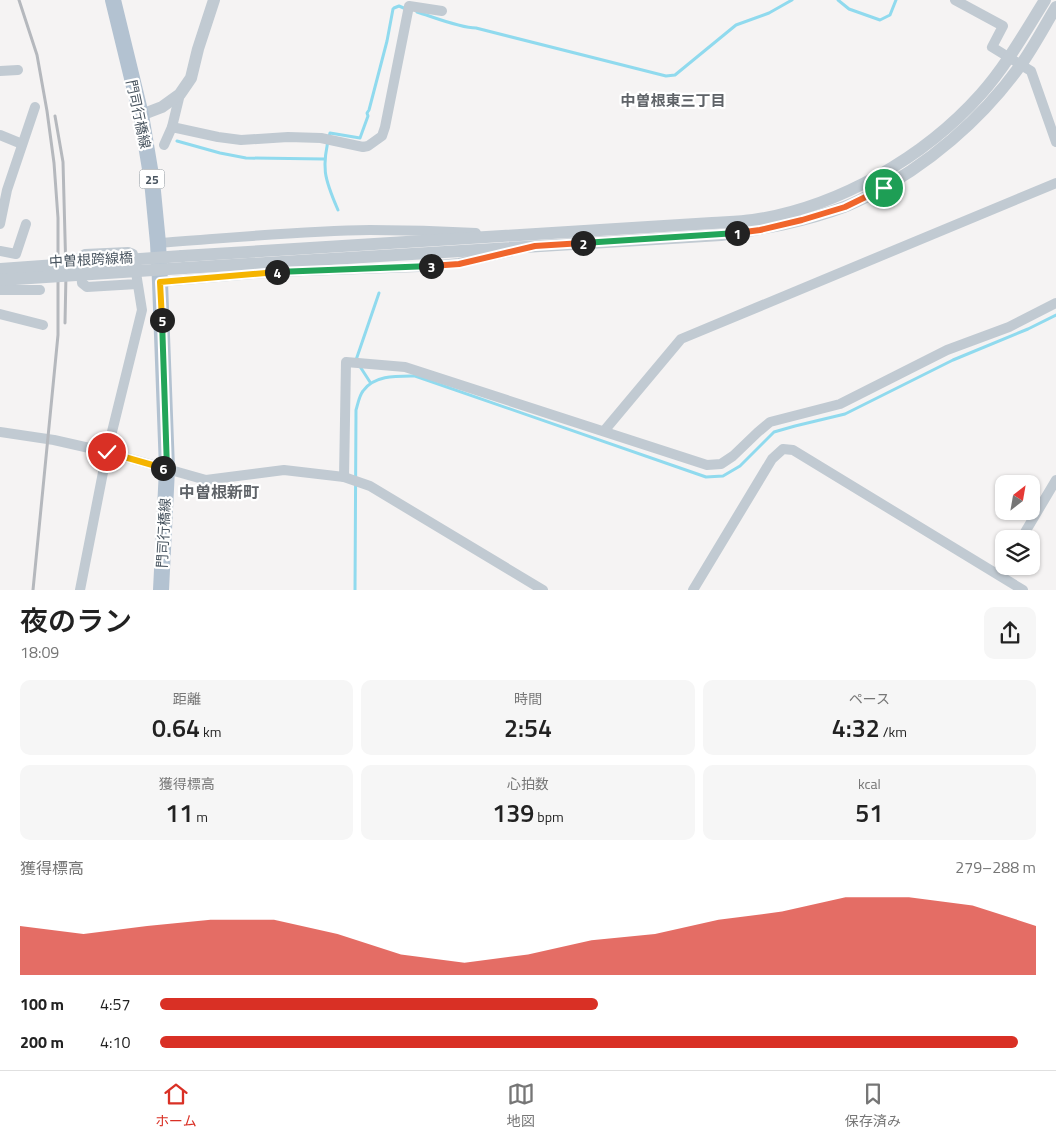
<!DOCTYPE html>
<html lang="ja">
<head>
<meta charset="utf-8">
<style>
  body { margin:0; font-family:"Titillium Web","Noto Sans JP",sans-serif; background:#f6f6f6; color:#222; height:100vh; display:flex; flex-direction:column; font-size:19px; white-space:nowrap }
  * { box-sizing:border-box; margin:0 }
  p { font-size:16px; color:#767676 }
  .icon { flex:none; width:28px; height:28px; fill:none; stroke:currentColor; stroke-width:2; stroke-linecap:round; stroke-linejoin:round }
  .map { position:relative; height:590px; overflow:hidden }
  .panel { display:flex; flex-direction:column; background:#fff; flex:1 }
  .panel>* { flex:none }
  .needle { width:32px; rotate:31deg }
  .buttons { position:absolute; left:995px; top:475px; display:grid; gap:10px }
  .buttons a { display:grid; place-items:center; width:45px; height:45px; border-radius:10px; background:#fff; box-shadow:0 1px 4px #0004; font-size:25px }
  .pin { position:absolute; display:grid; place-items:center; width:42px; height:42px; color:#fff; margin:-21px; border:2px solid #fff; border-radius:50%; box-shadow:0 1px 5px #0007 }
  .km { position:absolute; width:25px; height:25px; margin:-12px; border-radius:50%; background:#222; color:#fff; font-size:14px; line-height:25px; text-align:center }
  .round { display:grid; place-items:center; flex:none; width:52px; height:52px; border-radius:10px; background:#f6f6f6 }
  .head { display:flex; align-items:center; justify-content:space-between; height:85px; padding:0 20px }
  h1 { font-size:28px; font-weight:600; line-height:38px }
  .metrics { display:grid; grid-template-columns:repeat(3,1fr); gap:8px; height:85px; padding:5px 20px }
  .metrics div { display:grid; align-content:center; border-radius:10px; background:#f6f6f6; text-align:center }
  .metrics b { font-size:25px; font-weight:600 }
  .metrics small { font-size:14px; font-weight:400 }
  .metrics p { font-size:14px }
  .chart { height:140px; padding:10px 20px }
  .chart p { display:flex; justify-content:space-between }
  .chart svg { width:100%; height:90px; margin-top:5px; fill:#d93025; opacity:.7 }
  ul { padding:0 20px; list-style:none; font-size:16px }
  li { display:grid; grid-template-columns:80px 60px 1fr; align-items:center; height:38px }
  li i { height:12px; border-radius:6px; background:#d93025 }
  .dock { display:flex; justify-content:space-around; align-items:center; height:70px; border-top:1px solid #e0e0e0; background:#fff; font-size:14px; color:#767676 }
  .dock a { display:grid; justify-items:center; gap:2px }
  .dock .active { color:#d93025 }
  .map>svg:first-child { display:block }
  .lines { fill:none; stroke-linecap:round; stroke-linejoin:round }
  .stream { stroke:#90daee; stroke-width:3 }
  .minor { stroke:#c1cad2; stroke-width:10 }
  .tertiary { stroke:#c1cad2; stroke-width:12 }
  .primary { stroke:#b3c2d1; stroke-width:16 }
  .rail { stroke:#b5b8bd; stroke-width:3 }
  .tertiary-bridge { stroke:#c1cad2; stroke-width:12 }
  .split-1-casing { stroke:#fff; stroke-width:10 }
  .split-2-casing { stroke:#fff; stroke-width:10 }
  .split-3-casing { stroke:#fff; stroke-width:10 }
  .split-4-casing { stroke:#fff; stroke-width:10 }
  .split-5-casing { stroke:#fff; stroke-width:10 }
  .split-6-casing { stroke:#fff; stroke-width:10 }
  .split-7-casing { stroke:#fff; stroke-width:10 }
  .split-1 { stroke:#f0652b; stroke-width:6 }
  .split-2 { stroke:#22a559; stroke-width:6 }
  .split-3 { stroke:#f0652b; stroke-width:6 }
  .split-4 { stroke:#22a559; stroke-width:6 }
  .split-5 { stroke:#f5b400; stroke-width:6 }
  .split-6 { stroke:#22a559; stroke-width:6 }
  .split-7 { stroke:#f5b400; stroke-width:6 }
  .labels { text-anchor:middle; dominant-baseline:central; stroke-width:4.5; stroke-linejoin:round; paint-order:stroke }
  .shield { fill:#fff; stroke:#808990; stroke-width:1 }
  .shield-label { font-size:12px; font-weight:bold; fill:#4a5661 }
  .street-label { font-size:14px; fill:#4a5661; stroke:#fff }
  .neighbourhood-label { font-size:15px; font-weight:bold; fill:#5f6368; stroke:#fff }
  .quarter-label { font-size:16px; font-weight:bold; fill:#5f6368; stroke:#fff }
</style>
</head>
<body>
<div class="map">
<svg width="1056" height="590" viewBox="0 0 1056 590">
  <rect width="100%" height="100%" fill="#f5f3f3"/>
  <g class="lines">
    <g class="stream">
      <path d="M 838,0 L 849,9 L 880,20 L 890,15 L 896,0"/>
      <path d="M 417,12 C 433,17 460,28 476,28 L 666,76 L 675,75 L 736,25 L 769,13 L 792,0"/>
      <path d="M 177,141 L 220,153 L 246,158 L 324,159"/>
      <path d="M 338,210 C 324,178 321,167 330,133 L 360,138 L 368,116 L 367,113 L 369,110 L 387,41 L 393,9 L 394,8 L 399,6 L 406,9"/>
      <path d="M 356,360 L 379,293"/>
      <path d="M 359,365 L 370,382"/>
      <path d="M 355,590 L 356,410 C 358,404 359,396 363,391 C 374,375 397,376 415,376 L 706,477 L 723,476 L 740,466 L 774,432 L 795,426 L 845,414 L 953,360 L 1028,329 L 1056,315"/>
    </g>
    <g class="minor">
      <path d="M 955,0 L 1003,26 L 992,47 L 1031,71 L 1056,142"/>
      <path d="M 0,71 L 18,70"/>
      <path d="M 172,127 L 180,94"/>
      <path d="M 0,135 L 22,144"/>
      <path d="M 164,145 L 172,127 L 218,137 L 241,140 L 288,137 L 321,138 L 363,147 L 368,146 L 382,136 L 385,127 L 409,6 L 442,11"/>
      <path d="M 0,224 L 7,190 L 35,107"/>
      <path d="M 158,243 C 228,238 299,231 370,230 C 406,230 441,231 476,233"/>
      <path d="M 0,251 L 16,254 L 26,224"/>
      <path d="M 160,282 L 276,272 L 419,267 L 459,263 L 510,252"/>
      <path d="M 0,290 L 40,290"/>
      <path d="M 0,314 L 43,325"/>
      <path d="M 604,431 L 681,339 L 1056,183"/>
      <path d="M 0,432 L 54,440 L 107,452 L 206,480 L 284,470 L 344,477 L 370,486 L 543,590"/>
      <path d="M 344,477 L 346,362 L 405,367 L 707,465 L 721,464 L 733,456 L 758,432 L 770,422 L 840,404 L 947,350 L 1009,327 L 1056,303"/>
      <path d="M 1021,539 L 1056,480"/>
      <path d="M 80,590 L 107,452 L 142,310 L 133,254 L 128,252 L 85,254 L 80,257 L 82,283 L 87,287 L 137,284"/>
      <path d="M 693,590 L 772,459 L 783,449 L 793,450 L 1023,590"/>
    </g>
    <g class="tertiary">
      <path d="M 141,115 L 162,107 L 180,94 L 191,78 L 198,49 L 214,0"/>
      <path d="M 182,256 L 712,223 C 725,222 739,222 753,220 C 838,207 924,158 981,94 C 1006,66 1025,32 1045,0"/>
      <path d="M 184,268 L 721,235 C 763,229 804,222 844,207 C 852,204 860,200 868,196 C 927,166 981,120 1020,66 C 1033,48 1044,27 1056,7"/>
    </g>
    <path class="primary" d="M 113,0 L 141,115 L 152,181 L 158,243 L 160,282 L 167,469 L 161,590"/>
    <g class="rail">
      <path d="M 19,0 L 37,55 L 47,111 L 54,163 L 58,218 L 58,335 L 33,590"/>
      <path d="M 55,116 L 63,162 L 66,274 L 65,323"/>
    </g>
    <g class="tertiary-bridge">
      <path d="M 0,269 L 182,256"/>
      <path d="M 0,280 L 184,268"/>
    </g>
  </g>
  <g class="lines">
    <defs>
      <path id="split-1" d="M 737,233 L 760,230 L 802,220 L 845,207 L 884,188"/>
      <path id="split-2" d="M 583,243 L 737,233"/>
      <path id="split-3" d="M 431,266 L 459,264 L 535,246 L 583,243"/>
      <path id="split-4" d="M 277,272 L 431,266"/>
      <path id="split-5" d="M 162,320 L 160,282 L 277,272"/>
      <path id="split-6" d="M 162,320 L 167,469 L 163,468"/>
      <path id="split-7" d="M 107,452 L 163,468"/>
    </defs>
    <use href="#split-1" class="split-1-casing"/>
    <use href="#split-2" class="split-2-casing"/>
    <use href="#split-3" class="split-3-casing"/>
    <use href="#split-4" class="split-4-casing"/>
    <use href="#split-5" class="split-5-casing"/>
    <use href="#split-6" class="split-6-casing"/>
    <use href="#split-7" class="split-7-casing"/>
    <use href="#split-1" class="split-1"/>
    <use href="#split-2" class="split-2"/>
    <use href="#split-3" class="split-3"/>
    <use href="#split-4" class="split-4"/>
    <use href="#split-5" class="split-5"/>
    <use href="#split-6" class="split-6"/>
    <use href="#split-7" class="split-7"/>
  </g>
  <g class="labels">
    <rect class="shield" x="139.5" y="169.5" width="25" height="19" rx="4"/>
    <g class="shield-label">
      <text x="152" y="179">25</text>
    </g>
    <g class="street-label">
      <text transform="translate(139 114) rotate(78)">門司行橋線</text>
      <text transform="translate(91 259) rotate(-3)">中曽根跨線橋</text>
      <text transform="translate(163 533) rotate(-87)">門司行橋線</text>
    </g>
    <g class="neighbourhood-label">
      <text x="673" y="100">中曽根東三丁目</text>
    </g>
    <g class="quarter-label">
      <text x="219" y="492">中曽根新町</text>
    </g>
  </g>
</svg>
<div class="buttons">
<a><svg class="needle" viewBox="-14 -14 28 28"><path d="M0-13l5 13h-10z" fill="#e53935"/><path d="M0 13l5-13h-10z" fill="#767676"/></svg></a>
<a><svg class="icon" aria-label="layers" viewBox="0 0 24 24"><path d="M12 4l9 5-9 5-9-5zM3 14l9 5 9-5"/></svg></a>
</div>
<div class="pin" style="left:884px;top:188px;background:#1e9e55"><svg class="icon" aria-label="arrive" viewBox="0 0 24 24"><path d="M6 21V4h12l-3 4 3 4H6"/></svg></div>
<div class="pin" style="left:107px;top:452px;background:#d93025"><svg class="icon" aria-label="check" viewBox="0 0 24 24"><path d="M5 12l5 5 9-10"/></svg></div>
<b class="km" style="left:737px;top:233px">1</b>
<b class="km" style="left:583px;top:243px">2</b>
<b class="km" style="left:431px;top:266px">3</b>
<b class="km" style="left:277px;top:272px">4</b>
<b class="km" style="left:162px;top:320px">5</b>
<b class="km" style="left:163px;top:468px">6</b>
</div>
<section class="panel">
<div class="head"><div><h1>夜のラン</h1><p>18:09</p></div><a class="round"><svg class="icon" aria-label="share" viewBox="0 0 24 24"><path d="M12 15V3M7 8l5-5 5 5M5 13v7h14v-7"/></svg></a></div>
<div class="metrics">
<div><p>距離</p><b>0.64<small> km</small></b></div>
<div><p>時間</p><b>2:54</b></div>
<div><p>ペース</p><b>4:32<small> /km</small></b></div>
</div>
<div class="metrics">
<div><p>獲得標高</p><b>11<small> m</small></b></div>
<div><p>心拍数</p><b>139<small> bpm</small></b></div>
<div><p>kcal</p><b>51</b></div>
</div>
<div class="chart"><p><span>獲得標高</span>279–288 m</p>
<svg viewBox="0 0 160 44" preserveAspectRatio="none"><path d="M0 44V20L10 24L20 20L30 17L40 17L50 24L60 34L70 38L80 34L90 27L100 24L110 17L120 13L130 6L140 6L150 10L160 20V44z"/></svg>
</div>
<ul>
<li><b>100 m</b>4:57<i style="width:50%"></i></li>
<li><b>200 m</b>4:10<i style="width:98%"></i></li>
</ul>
</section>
<nav class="dock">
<a class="active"><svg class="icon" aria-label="home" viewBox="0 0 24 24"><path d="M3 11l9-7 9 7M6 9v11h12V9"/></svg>ホーム</a>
<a><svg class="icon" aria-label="map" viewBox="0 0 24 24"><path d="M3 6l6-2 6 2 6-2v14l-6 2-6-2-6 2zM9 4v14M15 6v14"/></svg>地図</a>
<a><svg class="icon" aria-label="saved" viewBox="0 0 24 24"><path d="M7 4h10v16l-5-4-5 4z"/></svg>保存済み</a>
</nav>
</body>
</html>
